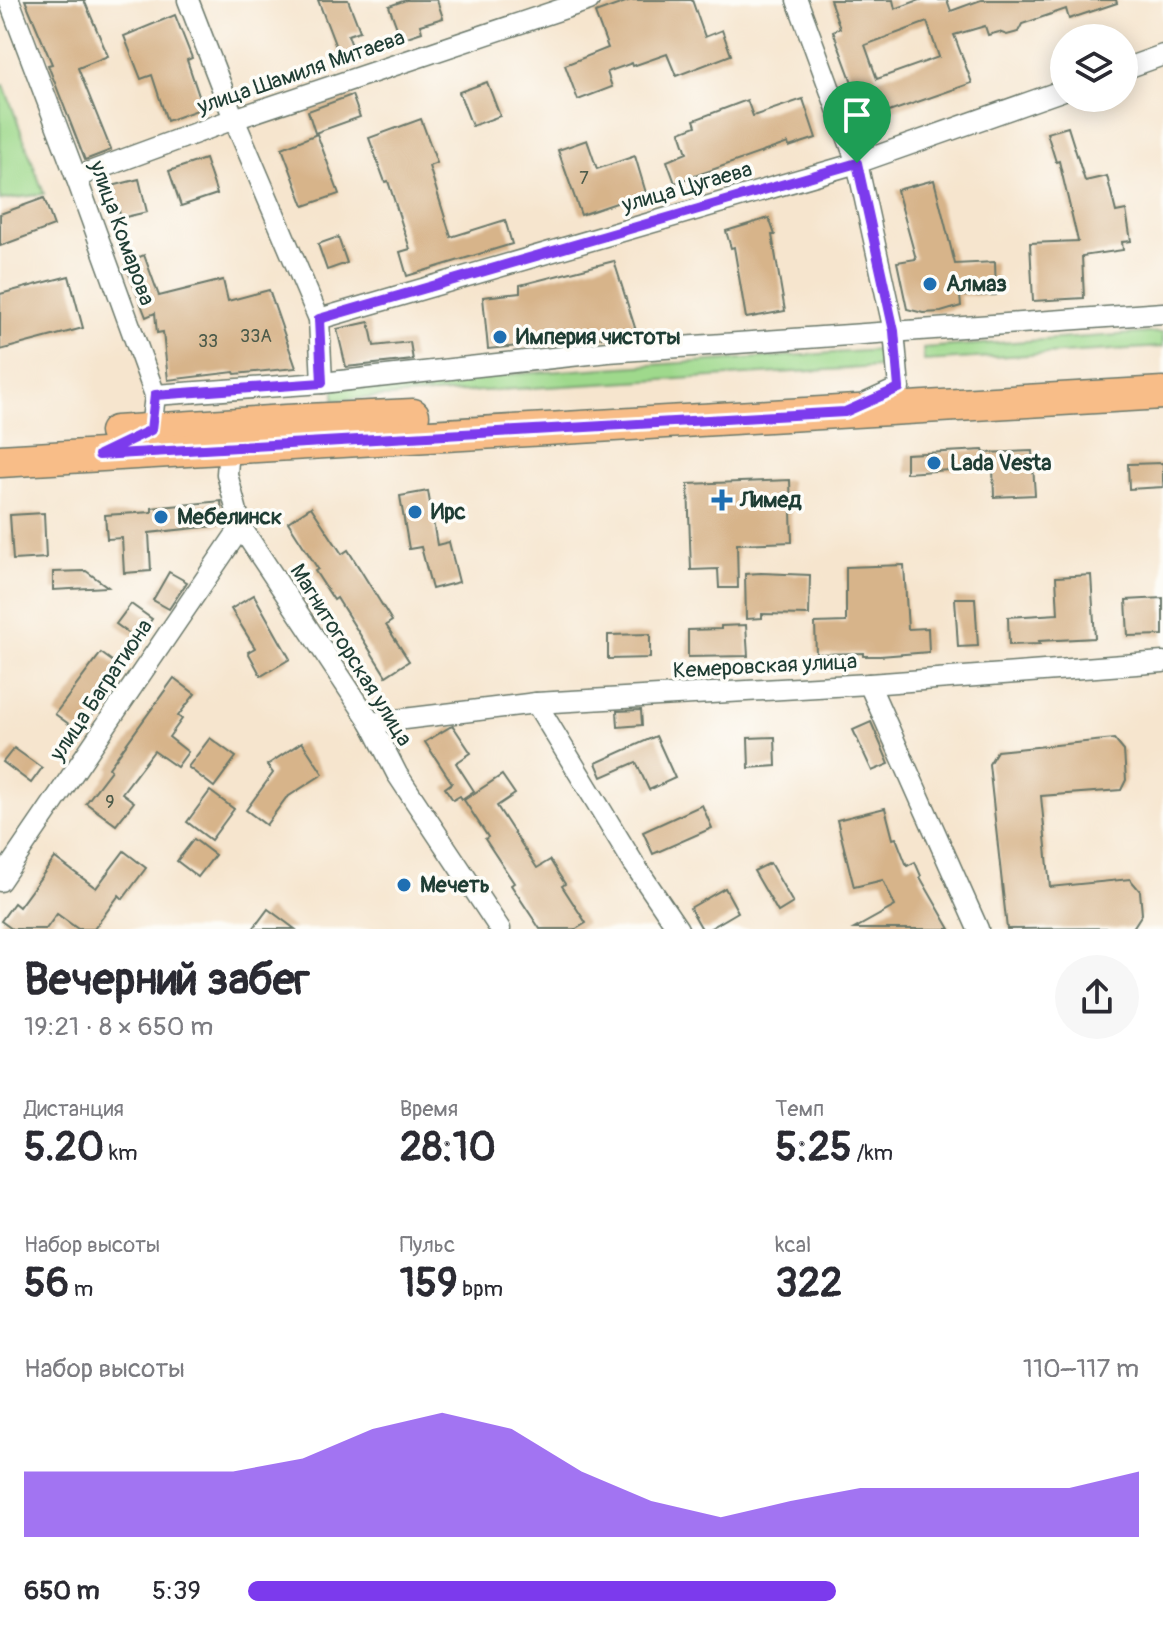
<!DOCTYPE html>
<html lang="ru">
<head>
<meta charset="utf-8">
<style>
  body { margin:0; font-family:Pangolin,sans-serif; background:#f7f7f7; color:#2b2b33; height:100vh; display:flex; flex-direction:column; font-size:30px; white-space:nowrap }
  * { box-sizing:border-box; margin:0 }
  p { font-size:26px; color:#7c7c81 }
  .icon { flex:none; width:44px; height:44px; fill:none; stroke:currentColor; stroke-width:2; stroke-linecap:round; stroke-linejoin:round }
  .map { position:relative; height:929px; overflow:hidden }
  .panel { display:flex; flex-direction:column; background:#fff; flex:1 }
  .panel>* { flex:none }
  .controls { position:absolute; left:1050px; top:24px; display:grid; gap:16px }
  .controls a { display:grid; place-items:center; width:88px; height:88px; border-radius:50%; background:#fff; box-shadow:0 4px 20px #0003; font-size:40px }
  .pin { position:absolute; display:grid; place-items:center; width:68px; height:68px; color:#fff; margin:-82px -34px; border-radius:50% 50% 50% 0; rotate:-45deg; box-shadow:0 0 8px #0007 }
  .pin .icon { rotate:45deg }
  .round { display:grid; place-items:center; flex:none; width:84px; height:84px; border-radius:42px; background:#f7f7f7 }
  .summary { display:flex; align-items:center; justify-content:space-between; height:136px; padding:0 24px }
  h1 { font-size:44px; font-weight:800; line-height:60px }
  .stats { display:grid; grid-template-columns:repeat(3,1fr); gap:12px; height:136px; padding:8px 24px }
  .stats div { display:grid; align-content:center }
  .stats b { font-size:40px; font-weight:800 }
  .stats small { font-size:22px; font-weight:400 }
  .stats p { font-size:22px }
  .chart { height:224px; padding:16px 24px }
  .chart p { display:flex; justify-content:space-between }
  .chart svg { width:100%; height:144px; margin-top:8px; fill:#7c3aed; opacity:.7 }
  ul { padding:0 24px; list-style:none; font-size:26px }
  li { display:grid; grid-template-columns:128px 96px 1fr; align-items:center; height:60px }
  li i { height:20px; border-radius:10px; background:#7c3aed }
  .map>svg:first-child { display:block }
  .grass { fill:#9fd98c; stroke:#5f8b60; stroke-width:2 }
  .building { fill:#d7b48a; fill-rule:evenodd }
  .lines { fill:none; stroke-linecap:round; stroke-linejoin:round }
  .street-casing { stroke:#6a786a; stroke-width:23 }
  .primary-casing { stroke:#6a786a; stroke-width:35 }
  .street { stroke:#fff; stroke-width:20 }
  .primary { stroke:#f8bd88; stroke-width:32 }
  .route-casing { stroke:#fff; stroke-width:16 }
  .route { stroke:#7c3aed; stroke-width:10 }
  .poi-dot { fill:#1f6fb2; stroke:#fdfcf7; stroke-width:3 }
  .labels { text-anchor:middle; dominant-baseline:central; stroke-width:7; stroke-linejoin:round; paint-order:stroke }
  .number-label { font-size:18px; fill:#4d5b4a }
  .street-label { font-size:22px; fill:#1f3d34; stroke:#fdfcf7 }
  .poi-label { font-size:22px; font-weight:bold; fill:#1f3d34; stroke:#fdfcf7; text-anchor:start }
</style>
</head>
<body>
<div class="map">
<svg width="1163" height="929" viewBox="0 0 1163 929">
  <rect width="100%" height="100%" fill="#fdfcf7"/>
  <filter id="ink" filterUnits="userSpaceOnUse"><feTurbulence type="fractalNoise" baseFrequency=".0125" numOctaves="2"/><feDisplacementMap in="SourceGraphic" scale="16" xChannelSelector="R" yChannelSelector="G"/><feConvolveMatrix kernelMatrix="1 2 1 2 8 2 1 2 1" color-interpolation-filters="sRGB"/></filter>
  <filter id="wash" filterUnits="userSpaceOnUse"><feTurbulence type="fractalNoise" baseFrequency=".006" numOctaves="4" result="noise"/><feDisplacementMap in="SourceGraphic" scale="32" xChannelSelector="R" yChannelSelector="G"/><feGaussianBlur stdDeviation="1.8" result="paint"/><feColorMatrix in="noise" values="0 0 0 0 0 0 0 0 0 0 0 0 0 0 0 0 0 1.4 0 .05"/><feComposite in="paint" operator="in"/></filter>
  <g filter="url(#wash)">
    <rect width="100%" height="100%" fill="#f6e5ce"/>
    <g class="grass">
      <path d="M 4,85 L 44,194 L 0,200 L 0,86 Z"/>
      <path d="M 1163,332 L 1163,347 L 924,361 L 923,348 Z"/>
      <path d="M 878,350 L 878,367 L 334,400 L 334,386 Z"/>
    </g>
    <g id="blocks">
      <g class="building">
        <path d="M 25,0 L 84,0 L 108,56 L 78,68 L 111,150 L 85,160 L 48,65 L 52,64 Z"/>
        <path d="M 318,0 L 348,0 L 360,31 L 348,35 L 355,54 L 341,60 Z"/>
        <path d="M 406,0 L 437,0 L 443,18 L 420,25 L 422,32 L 401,39 L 389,6 Z"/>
        <path d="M 631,0 L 692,0 L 705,37 L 722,30 L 731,55 L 676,76 L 667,54 L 633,66 L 632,63 L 607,72 L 612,87 L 578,100 L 565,65 L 608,48 L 595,13 Z"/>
        <path d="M 830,0 L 893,0 L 895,9 L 919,0 L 947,0 L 951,11 L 981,0 L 1116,0 L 1117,3 L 1069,19 L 1066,9 L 1022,24 L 1018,32 L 1007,35 L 999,32 L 988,35 L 985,26 L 954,35 L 972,83 L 866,120 L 833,31 L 840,28 ZM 927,22 L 939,57 L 877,79 L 865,45 Z"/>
        <path d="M 175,15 L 192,58 L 187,60 L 203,108 L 167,121 L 152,75 L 141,79 L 124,36 Z"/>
        <path d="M 487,82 L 500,116 L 472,126 L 459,92 Z"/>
        <path d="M 352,95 L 360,117 L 315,133 L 308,111 Z"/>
        <path d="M 803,99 L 816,138 L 789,147 L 788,143 L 675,183 L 667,161 L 687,153 L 680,132 L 696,126 L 694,120 L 747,100 L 753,116 Z"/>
        <path d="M 421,119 L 437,163 L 429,166 L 451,237 L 505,220 L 512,244 L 407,276 L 400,252 L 410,249 L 388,181 L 385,182 L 369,138 Z"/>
        <path d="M 1068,127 L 1085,181 L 1107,176 L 1116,212 L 1126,210 L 1131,241 L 1122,242 L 1123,250 L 1082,256 L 1084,298 L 1033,301 L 1030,243 L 1078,241 L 1059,161 L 1056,162 L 1047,133 Z"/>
        <path d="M 317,134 L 339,194 L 304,206 L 282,148 Z"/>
        <path d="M 587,140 L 597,169 L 635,156 L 646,193 L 581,215 L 558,150 Z"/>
        <path d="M 205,159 L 217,194 L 181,206 L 169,171 Z"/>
        <path d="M 139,179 L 147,212 L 121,218 L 112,186 Z"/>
        <path d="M 934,180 L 955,264 L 995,262 L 996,295 L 960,296 L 961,306 L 941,312 L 923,313 L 907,309 L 897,262 L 916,259 L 897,190 Z"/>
        <path d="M 44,198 L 54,226 L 0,246 L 0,214 Z"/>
        <path d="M 769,218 L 775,235 L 772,235 L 785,311 L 746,318 L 734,247 L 731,248 L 726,231 Z"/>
        <path d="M 338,237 L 347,263 L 327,270 L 318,244 Z"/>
        <path d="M 144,255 L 159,296 L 223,280 L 228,301 L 269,290 L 296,368 L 235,374 L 234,372 L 168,380 L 163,332 L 157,333 L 155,313 L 146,317 L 125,263 Z"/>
        <path d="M 614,261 L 637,334 L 488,349 L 483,297 L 520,293 L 520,285 Z"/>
        <path d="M 69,276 L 83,328 L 0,350 L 0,294 Z"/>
        <path d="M 369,322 L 374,346 L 410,342 L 413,360 L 346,367 L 337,329 Z"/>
        <path d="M 983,450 L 984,453 L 1032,451 L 1035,495 L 994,497 L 993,467 L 906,473 L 906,454 Z"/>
        <path d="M 1163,463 L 1163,487 L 1129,489 L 1128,464 Z"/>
        <path d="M 790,480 L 792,542 L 737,544 L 738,588 L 719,588 L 718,569 L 691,570 L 688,484 Z"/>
        <path d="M 428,491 L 437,545 L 449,542 L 459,582 L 432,589 L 421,547 L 409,549 L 400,496 Z"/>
        <path d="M 221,501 L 223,525 L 149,533 L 151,571 L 124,573 L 122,538 L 107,539 L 105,515 L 152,512 L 152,508 Z"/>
        <path d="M 311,507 L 342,554 L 348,550 L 392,621 L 386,625 L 409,661 L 386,676 L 337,598 L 334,600 L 315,571 L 318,569 L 288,522 Z"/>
        <path d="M 44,513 L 46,558 L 13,560 L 10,515 Z"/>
        <path d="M 904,565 L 908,629 L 928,628 L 929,652 L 880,656 L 863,656 L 863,653 L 816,654 L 815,623 L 846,622 L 846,567 Z"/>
        <path d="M 86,571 L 108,587 L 53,590 L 53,572 Z"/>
        <path d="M 169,572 L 187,582 L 169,609 L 153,600 Z"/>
        <path d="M 761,573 L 810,575 L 809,615 L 762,614 L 762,618 L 746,619 L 745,574 Z"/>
        <path d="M 1091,575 L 1095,638 L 1039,641 L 1040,644 L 1009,645 L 1008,617 L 1058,614 L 1056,577 Z"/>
        <path d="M 254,595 L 290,659 L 261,676 L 248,652 L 255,648 L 231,609 Z"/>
        <path d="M 955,598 L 975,598 L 978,646 L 958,647 Z"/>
        <path d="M 1163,598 L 1163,635 L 1128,636 L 1126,600 Z"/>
        <path d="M 131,604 L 152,619 L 137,639 L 116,624 Z"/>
        <path d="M 746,625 L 748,656 L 688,657 L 688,630 L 721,629 L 721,626 Z"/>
        <path d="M 650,634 L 650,658 L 608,659 L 608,635 Z"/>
        <path d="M 101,653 L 123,669 L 93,710 L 95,711 L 80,732 L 55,714 Z"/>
        <path d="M 174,678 L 195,694 L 178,716 L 182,719 L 169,737 L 188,752 L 177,767 L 154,751 L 122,793 L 134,802 L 116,825 L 86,803 L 111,770 L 109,768 Z"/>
        <path d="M 641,710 L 642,725 L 618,727 L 617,711 Z"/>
        <path d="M 871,722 L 889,764 L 872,771 L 853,730 Z"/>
        <path d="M 453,726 L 471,753 L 456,763 L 474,791 L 462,799 L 460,796 L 453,800 L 445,788 L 452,783 L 425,742 L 450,727 Z"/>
        <path d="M 656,736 L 675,778 L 649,790 L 636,762 L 602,777 L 596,763 Z"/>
        <path d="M 775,737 L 776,766 L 749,768 L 748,738 Z"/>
        <path d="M 210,738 L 236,757 L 214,787 L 188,767 Z"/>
        <path d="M 1114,739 L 1124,751 L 1126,780 L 1121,790 L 1041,796 L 1050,887 L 1130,879 L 1140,891 L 1142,914 L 1133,928 L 1007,929 L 989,764 L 997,751 Z"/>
        <path d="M 302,742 L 323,774 L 286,798 L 266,825 L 246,810 L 273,773 L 267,765 Z"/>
        <path d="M 14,748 L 42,768 L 31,783 L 3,762 Z"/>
        <path d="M 502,775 L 515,794 L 497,806 L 537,868 L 550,860 L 565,884 L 562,886 L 586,923 L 576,929 L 540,929 L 511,885 L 514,883 L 485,839 L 488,837 L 464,800 Z"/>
        <path d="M 210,791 L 234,809 L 211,840 L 187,822 Z"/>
        <path d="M 702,805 L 712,828 L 653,854 L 643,832 Z"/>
        <path d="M 885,808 L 893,839 L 896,838 L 907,866 L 915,862 L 921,876 L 920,877 L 950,929 L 854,929 L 895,906 L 883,880 L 854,887 L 837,820 Z"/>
        <path d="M 194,839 L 215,855 L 198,877 L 177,861 Z"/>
        <path d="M 124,851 L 146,868 L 123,899 L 119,895 L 94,929 L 78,929 L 57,914 L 46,929 L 12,929 L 1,921 L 14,903 L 19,907 L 55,858 L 96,888 Z"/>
        <path d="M 770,863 L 793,903 L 778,912 L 754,871 Z"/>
        <path d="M 725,888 L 738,912 L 709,929 L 702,929 L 690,908 Z"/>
        <path d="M 268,909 L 295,929 L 253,929 Z"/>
      </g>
    </g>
  </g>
  <g filter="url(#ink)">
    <use href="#blocks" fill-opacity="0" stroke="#6a786a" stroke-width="2"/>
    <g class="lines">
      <defs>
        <g id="street">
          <path d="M 9,0 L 76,177 L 155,395 L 151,430 L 144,433"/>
          <path d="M 188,0 L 234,119 L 319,319 L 322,383"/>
          <path d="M 797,0 L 857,163 L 894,331 L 899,388 L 866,403"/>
          <path d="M 1124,69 L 1163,55"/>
          <path d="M 76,177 L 234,119 L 589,0"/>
          <path d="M 319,319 L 857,163 L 1064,90"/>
          <path d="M 155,395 L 322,383 L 608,352 L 1163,313"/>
          <path d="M 239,443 L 229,448 L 227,474 L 241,527 L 371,723 L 397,774 L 500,929"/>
          <path d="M 869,684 L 978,929"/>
          <path d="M 536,703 L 634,864 L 678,929"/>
          <path d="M 371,723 L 536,703 L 869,684 L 1163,662"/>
          <path d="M 0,881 L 241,527"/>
        </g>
        <g id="primary">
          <path d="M 116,432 L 286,421 L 413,415"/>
          <path d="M 0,461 L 1163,393"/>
        </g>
      </defs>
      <use href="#street" class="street-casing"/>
      <use href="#primary" class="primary-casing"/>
      <use href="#street" class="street"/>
      <use href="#primary" class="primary"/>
    </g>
  </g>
  <g class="lines" filter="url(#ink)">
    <defs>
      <path id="route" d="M 857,163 L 894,331 L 899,388 L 845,412 L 99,455 L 151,430 L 155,395 L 322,383 L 319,319 Z"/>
    </defs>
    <use href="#route" class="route-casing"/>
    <use href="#route" class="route"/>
  </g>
  <g class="poi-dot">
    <circle cx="930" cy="284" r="8"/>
    <circle cx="500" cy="337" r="8"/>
    <circle cx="934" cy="463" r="8"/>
    <path d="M718 488h8v8h8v8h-8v8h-8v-8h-8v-8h8z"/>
    <circle cx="415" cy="512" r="8"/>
    <circle cx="161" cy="517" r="8"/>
    <circle cx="404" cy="885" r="8"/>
  </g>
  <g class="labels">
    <g class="number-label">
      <text x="584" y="178">7</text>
      <text x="256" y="336">33А</text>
      <text x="208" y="341">33</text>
      <text x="110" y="802">9</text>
    </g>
    <g class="street-label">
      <text transform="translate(301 72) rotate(-19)">улица Шамиля Митаева</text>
      <text transform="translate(687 187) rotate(-16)">улица Цугаева</text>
      <text transform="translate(122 233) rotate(70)">улица Комарова</text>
      <text transform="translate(351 655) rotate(58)">Магнитогорская улица</text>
      <text transform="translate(765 666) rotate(-3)">Кемеровская улица</text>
      <text transform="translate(101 690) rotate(-56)">улица Багратиона</text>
    </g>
    <g class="poi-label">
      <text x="946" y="284">Алмаз</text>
      <text x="516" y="337">Империя чистоты</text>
      <text x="950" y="463">Lada Vesta</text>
      <text x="740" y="500">Лимед</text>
      <text x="431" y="512">Ирс</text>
      <text x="177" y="517">Мебелинск</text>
      <text x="420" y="885">Мечеть</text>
    </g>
  </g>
</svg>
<div class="controls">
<a><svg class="icon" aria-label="layers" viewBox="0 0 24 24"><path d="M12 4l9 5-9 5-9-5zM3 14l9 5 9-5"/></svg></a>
</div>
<div class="pin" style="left:857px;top:163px;background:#1e9e55"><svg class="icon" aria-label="arrive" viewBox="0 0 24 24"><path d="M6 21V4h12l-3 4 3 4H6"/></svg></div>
</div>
<section class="panel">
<div class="summary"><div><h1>Вечерний забег</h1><p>19:21 · 8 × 650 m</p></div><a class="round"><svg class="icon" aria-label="share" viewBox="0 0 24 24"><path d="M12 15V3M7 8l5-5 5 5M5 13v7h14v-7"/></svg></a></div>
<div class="stats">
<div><p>Дистанция</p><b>5.20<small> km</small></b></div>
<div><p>Время</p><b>28:10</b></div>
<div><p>Темп</p><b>5:25<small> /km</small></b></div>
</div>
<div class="stats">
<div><p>Набор высоты</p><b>56<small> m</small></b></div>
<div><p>Пульс</p><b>159<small> bpm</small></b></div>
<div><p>kcal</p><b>322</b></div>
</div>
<div class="chart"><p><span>Набор высоты</span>110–117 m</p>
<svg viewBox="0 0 160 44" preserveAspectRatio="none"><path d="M0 44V24L10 24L20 24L30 24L40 20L50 11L60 6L70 11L80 24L90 33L100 38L110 33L120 29L130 29L140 29L150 29L160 24V44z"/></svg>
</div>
<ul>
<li><b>650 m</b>5:39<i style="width:66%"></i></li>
</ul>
</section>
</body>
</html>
